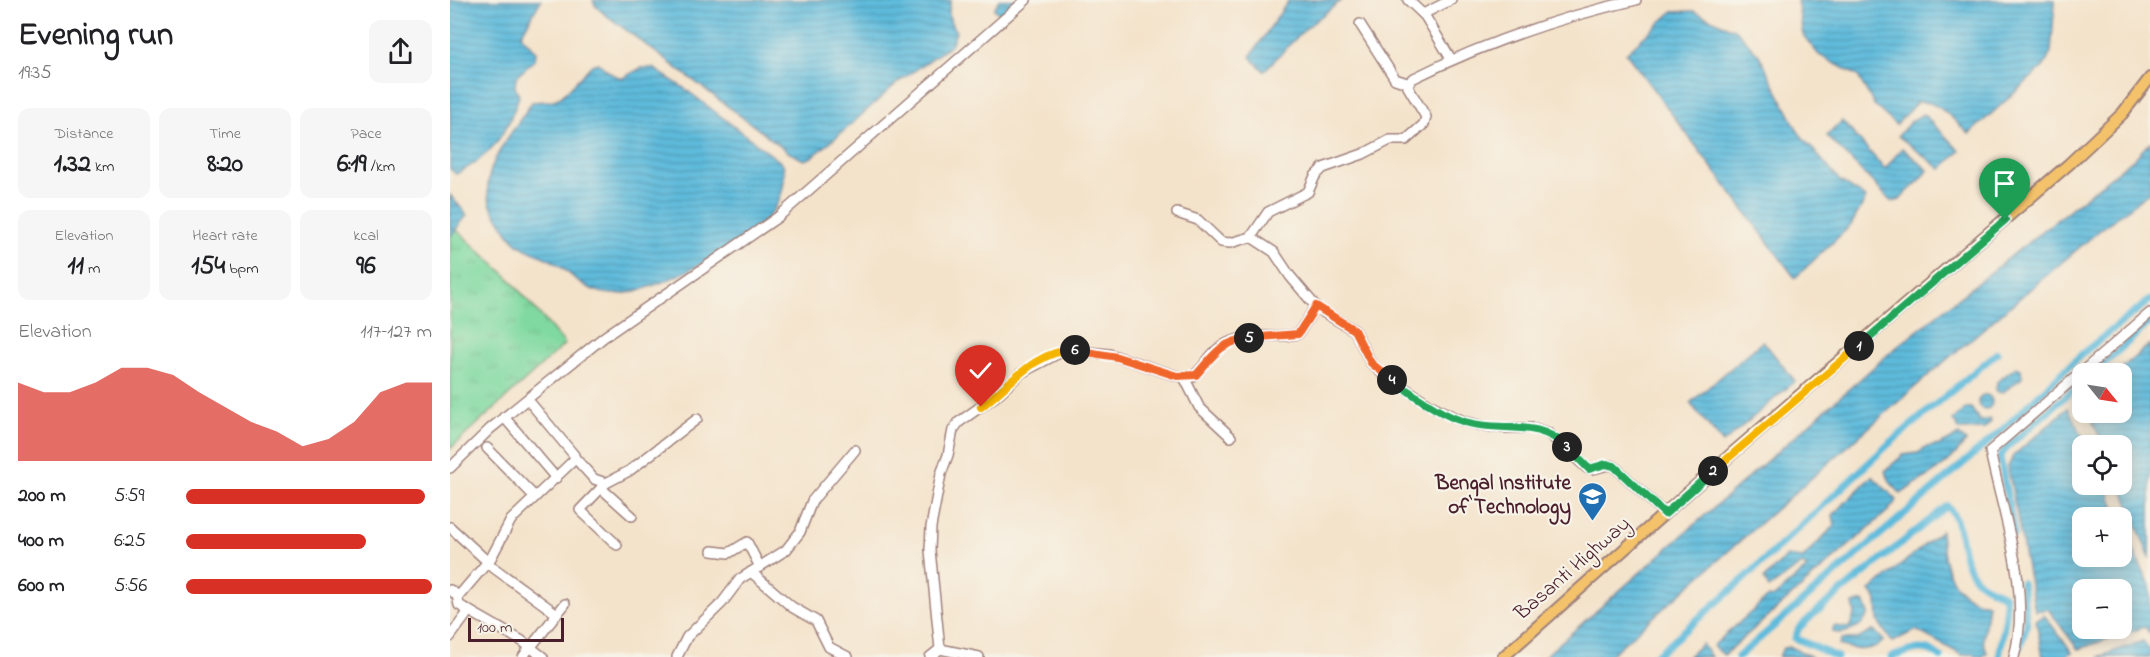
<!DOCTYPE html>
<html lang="en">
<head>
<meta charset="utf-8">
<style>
  body { margin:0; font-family:"Indie Flower",sans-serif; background:#f6f6f6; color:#202124; height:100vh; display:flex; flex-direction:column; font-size:22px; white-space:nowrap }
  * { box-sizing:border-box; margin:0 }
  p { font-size:20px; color:#757577 }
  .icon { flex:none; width:33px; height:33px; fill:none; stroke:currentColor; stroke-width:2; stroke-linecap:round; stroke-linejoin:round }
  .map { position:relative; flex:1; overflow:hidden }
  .sheet { display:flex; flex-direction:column; background:#fff; width:450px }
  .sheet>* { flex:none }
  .needle { width:39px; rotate:120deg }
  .tools { position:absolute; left:1622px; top:363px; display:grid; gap:12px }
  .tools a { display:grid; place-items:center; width:60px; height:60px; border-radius:12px; background:#fff; box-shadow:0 3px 15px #0003; font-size:30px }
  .scale { position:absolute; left:18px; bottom:15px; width:96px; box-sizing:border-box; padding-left:6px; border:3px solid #4a1f2b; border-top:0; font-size:16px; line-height:21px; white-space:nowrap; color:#4a1f2b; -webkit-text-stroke:4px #f7f3e8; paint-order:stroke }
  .pin { position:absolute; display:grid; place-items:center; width:51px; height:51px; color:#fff; margin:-62px -26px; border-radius:50% 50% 50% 0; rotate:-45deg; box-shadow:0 0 6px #0007 }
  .pin .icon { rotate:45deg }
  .km { position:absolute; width:30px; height:30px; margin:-15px; border-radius:50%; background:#222; color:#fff; font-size:16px; line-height:30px; text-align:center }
  .round { display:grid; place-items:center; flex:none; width:63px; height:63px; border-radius:12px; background:#f6f6f6 }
  .overview { display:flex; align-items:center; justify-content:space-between; height:102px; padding:0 18px }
  h1 { font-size:33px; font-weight:700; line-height:45px }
  .figures { display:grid; grid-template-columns:repeat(3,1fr); gap:9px; height:102px; padding:6px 18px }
  .figures div { display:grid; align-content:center; border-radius:12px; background:#f6f6f6; text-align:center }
  .figures b { font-size:26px; font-weight:700 }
  .figures small { font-size:16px; font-weight:400 }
  .figures p { font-size:16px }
  .chart { height:168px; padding:12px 18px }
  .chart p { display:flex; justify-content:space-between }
  .chart svg { width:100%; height:108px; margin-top:6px; fill:#d93025; opacity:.7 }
  ul { padding:0 18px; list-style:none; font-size:20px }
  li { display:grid; grid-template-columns:96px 72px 1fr; align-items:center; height:45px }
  li i { height:15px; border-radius:8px; background:#d93025 }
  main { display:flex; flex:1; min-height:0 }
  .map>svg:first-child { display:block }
  .park { fill:url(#park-tufts); stroke:#647c66; stroke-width:1.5 }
  .water { fill:url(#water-rules); stroke:#546d84; stroke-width:1.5; fill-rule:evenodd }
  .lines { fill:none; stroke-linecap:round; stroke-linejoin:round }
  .canal { stroke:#5ebbdc; stroke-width:7 }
  .minor-casing { stroke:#9f817b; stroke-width:12 }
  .major-casing { stroke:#9f817b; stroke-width:14 }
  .minor { stroke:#fff; stroke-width:9 }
  .major { stroke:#f3c26a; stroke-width:10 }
  .split-1-casing { stroke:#fff; stroke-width:12 }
  .split-2-casing { stroke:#fff; stroke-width:12 }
  .split-3-casing { stroke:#fff; stroke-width:12 }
  .split-4-casing { stroke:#fff; stroke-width:12 }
  .split-5-casing { stroke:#fff; stroke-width:12 }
  .split-6-casing { stroke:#fff; stroke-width:12 }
  .split-7-casing { stroke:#fff; stroke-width:12 }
  .split-1 { stroke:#22a559; stroke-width:8 }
  .split-2 { stroke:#f5b400; stroke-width:8 }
  .split-3 { stroke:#22a559; stroke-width:8 }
  .split-4 { stroke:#22a559; stroke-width:8 }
  .split-5 { stroke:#f0652b; stroke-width:8 }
  .split-6 { stroke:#f0652b; stroke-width:8 }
  .split-7 { stroke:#f5b400; stroke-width:8 }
  .labels { text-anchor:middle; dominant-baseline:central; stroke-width:4.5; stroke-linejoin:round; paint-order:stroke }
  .poi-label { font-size:21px; font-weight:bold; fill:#4a1f2b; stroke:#f7f3e8; text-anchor:end }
  .street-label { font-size:21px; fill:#4a1f2b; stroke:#f7f3e8 }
</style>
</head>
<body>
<main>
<section class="sheet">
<div class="overview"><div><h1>Evening run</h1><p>19:35</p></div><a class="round"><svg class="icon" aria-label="share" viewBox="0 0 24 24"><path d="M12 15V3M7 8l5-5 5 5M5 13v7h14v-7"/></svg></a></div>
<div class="figures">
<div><p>Distance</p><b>1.32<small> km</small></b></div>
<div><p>Time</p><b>8:20</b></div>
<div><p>Pace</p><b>6:19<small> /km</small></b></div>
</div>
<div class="figures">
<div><p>Elevation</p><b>11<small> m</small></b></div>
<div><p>Heart rate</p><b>154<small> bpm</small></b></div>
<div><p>kcal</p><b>96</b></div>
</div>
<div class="chart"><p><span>Elevation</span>117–127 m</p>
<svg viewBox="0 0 160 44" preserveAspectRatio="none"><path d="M0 44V12L10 16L20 16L30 12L40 6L50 6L60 9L70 16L80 22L90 28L100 32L110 38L120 35L130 28L140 16L150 12L160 12V44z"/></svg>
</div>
<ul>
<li><b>200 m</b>5:59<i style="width:97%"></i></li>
<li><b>400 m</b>6:25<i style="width:73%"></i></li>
<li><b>600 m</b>5:56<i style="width:100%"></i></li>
</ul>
</section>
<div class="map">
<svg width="1700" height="657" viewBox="0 0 1700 657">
  <defs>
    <pattern id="park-tufts" width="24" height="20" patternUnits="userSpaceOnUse" patternTransform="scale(1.5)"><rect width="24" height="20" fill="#7fd9a0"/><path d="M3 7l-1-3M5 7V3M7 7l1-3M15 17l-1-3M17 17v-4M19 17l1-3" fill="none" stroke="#6fba8a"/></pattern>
    <pattern id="water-rules" width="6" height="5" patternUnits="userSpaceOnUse" patternTransform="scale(1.5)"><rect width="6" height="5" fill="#5ebbdc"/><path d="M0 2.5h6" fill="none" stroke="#5097b3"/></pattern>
  </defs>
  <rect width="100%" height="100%" fill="#f7f3e8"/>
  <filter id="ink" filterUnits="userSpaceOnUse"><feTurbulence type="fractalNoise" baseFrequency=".0167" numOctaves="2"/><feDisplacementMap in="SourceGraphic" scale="12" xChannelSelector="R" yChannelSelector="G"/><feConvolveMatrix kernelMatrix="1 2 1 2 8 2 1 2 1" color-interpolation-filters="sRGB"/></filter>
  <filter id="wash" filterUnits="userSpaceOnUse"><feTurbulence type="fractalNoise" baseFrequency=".008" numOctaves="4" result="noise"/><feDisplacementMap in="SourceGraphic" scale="24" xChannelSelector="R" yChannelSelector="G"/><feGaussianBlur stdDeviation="1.35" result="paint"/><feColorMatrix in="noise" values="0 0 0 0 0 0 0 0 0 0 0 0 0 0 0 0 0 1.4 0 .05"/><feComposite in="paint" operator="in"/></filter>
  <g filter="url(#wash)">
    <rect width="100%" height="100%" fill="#f4e3cb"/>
    <path class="park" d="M 0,224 L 57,276 L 115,344 L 0,449 Z"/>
    <g class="water">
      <path d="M 0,0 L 91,0 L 71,35 L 86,52 L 85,60 L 66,77 L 65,87 L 69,96 C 57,134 41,157 6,174 L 0,169 Z"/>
      <path d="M 143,0 L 501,0 C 497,13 499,21 506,32 L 501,45 L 447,83 L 396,129 L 362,157 L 354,160 L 340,153 L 152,12 L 145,5 Z"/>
      <path d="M 549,0 L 570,0 L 550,14 L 544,9 Z"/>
      <path d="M 839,0 L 892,0 L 856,28 L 814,71 L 800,57 Z"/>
      <path d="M 1347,0 L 1605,0 L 1601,52 L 1594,66 L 1519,134 C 1503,120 1489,100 1467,102 L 1446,125 L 1425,106 L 1408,76 L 1369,55 L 1353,35 Z"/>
      <path d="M 1243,11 L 1286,30 L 1309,55 L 1349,133 L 1389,180 L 1416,198 L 1401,225 L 1345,278 L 1176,53 L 1222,12 Z"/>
      <path d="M 148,63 L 163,75 L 173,78 L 191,68 L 203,68 L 234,88 L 333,164 C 337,181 331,202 320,215 C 297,244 200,296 164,294 C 129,293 122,270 97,258 C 85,253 70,248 62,238 C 57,232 54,225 49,219 C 17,180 61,136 82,102 L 101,101 L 111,97 L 142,65 Z"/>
      <path d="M 1473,114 L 1510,151 L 1491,169 L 1448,136 L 1461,121 Z"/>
      <path d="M 1392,121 L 1435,169 L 1452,148 L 1478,170 C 1471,182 1458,189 1450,200 L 1442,202 L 1377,136 Z"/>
      <path d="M 1700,142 L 1700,192 L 1650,230 L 1481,373 L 1158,657 L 1094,657 L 1442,351 L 1688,155 Z"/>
      <path d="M 0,195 L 17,215 L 0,237 Z"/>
      <path d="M 1313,341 L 1345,381 L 1273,443 L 1240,403 Z"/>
      <path d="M 1700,344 L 1700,559 L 1671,485 L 1671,446 L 1654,445 L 1638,413 L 1671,412 L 1671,374 L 1666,373 Z"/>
      <path d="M 1566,367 L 1571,369 L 1572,378 L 1552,393 L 1546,391 L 1547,382 Z"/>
      <circle cx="1535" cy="402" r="7"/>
      <path d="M 1516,408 L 1521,408 L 1530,421 L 1540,419 L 1541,422 L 1534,429 L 1510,430 L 1503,420 Z"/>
      <path d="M 1618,408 L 1637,445 L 1632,446 L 1632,484 L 1656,485 L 1669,517 L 1632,518 L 1632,556 L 1671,556 L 1671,523 L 1700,586 L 1700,634 L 1695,627 L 1628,649 L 1598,609 L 1585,611 L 1558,467 L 1563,456 ZM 1632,590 L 1671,590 L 1671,628 L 1632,628 Z"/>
      <path d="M 1509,435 L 1516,441 C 1494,472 1478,473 1451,494 L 1441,483 L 1435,471 L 1453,455 L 1468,453 L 1477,447 L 1490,445 Z"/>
      <path d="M 1422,476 L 1447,500 L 1438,511 L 1274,655 L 1263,646 L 1318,597 L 1323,598 L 1357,568 L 1352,564 L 1319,588 L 1314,579 L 1337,556 L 1353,558 L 1385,525 L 1383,515 Z"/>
      <path d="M 1491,531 C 1493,565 1500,597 1538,604 L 1533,640 L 1537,653 L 1532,657 L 1523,654 L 1512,655 L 1466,630 L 1442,642 L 1428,621 L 1427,600 L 1420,591 Z"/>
      <path d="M 1414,601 L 1419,614 C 1411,628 1398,635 1382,632 L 1384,626 L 1399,628 L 1405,613 L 1403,604 Z"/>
      <path d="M 1594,615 L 1622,652 L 1615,657 L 1593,657 L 1586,620 Z"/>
      <path d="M 1424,630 L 1434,641 C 1419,653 1405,650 1389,645 L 1392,639 L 1408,639 Z"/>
      <path d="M 1693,641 L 1700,650 L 1700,657 L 1648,657 Z"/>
      <path d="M 1252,644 L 1261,657 L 1238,657 Z"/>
      <path d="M 1341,647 L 1362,657 L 1329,657 L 1333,648 Z"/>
    </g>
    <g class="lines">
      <g class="canal">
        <path d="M 1643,374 L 1700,322"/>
        <path d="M 1564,534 L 1550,457 L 1558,446 L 1632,382"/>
        <path d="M 1569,649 L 1577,625 L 1572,583"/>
        <path d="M 1204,657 L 1295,578 L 1440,443 L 1547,353"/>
        <path d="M 1288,657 L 1551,431 L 1633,353 L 1700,300"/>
        <path d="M 1387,657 L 1345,638 L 1349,628 L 1365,613 L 1497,506 C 1518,529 1505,555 1527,580 C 1533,587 1547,590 1555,597 L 1556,615 L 1549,657"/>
        <path d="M 1442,657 C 1461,650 1474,643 1491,657"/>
      </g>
    </g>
  </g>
  <g filter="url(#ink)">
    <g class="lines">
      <defs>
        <g id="minor">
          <path d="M 958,0 L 975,16 L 1001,59"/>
          <path d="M 973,14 L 1001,0"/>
          <path d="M 910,24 L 945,79 L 957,83"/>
          <path d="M 727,213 L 748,220 L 771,242 L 780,243 L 801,237 L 824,252 L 840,276 L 868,309 L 904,330 L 921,363 L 933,374 L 984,407 L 1013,421 L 1041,428 L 1084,428 L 1098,433 L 1137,468 C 1146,472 1154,462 1164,466 L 1215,514"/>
          <path d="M 801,237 L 818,212 L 858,192 L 865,176 L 873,168 L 913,154 L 940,140 L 956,140 L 974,124 L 976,117 L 958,87 L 962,79 C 1034,43 1107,18 1186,0"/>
          <path d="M 734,377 L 749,407 L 781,437"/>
          <path d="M 54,417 L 106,478"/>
          <path d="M 37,448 L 85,497"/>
          <path d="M 125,458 L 144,479 L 156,483 L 179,471 L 247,419"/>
          <path d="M 0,468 L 40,429 L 154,337 L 328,217 L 576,0"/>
          <path d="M 156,483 L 130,510 L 167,545"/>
          <path d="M 151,488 L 182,516"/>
          <path d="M 0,527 L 38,562"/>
          <path d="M 262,551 L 279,553 L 297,542 L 310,567"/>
          <path d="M 37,563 L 107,614"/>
          <path d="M 301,572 L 342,607 L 366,621 L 379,647 L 398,657"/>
          <path d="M 0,590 L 7,595 L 9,605 L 72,641 L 93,657"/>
          <path d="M 8,597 L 41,558 L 61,520 L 124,460 L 124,455 L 78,400"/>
          <path d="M 0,637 L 19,611"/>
          <path d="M 80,648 L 115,604"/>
          <path d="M 490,649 L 480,550 L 481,527 L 491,474 L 498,455 L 503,430 L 509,422 L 546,396 L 571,373 L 615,350 L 659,354 L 727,376 L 742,377 C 753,370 758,357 768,349 C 792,331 821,339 848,334 L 866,306"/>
          <path d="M 73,657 L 80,647"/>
          <path d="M 227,657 L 237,637 L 272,603 L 290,579 L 336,550 L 350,532 L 362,501 L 405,450"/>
          <path d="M 480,657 L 490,649 L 529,657"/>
          <path d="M 1564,657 C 1582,591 1553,516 1540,451 L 1700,313"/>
        </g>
        <path id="major" d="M 1053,657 L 1285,451 L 1619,164 L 1672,114 L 1700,78"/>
      </defs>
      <use href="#minor" class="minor-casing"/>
      <use href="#major" class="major-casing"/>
      <use href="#minor" class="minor"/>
      <use href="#major" class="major"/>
    </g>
  </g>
  <g class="lines" filter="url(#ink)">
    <defs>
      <path id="split-1" d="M 1409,346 L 1555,220"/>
      <path id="split-2" d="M 1263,471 L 1409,346"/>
      <path id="split-3" d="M 1117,447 L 1139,469 L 1156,464 L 1164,466 L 1215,514 L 1263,471"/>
      <path id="split-4" d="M 942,380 C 965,395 988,414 1015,422 C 1052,433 1087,418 1117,447"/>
      <path id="split-5" d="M 799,338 L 848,334 L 866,306 L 904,330 L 921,363 L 942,380"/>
      <path id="split-6" d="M 625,350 L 667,357 L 727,376 L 746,375 C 765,354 769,343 799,338"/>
      <path id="split-7" d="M 531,407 C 559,386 587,349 625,350"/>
    </defs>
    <use href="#split-1" class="split-1-casing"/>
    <use href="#split-2" class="split-2-casing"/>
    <use href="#split-3" class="split-3-casing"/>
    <use href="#split-4" class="split-4-casing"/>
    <use href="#split-5" class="split-5-casing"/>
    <use href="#split-6" class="split-6-casing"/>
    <use href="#split-7" class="split-7-casing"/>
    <use href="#split-1" class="split-1"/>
    <use href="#split-2" class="split-2"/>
    <use href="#split-3" class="split-3"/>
    <use href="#split-4" class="split-4"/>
    <use href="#split-5" class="split-5"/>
    <use href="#split-6" class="split-6"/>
    <use href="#split-7" class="split-7"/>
  </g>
  <defs>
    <symbol id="university-pin" viewBox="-11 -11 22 30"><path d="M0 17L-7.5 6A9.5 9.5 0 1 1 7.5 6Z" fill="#1f6fb2" stroke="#f7f3e8"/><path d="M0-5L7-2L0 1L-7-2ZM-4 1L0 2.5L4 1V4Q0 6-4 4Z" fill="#fff"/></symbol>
  </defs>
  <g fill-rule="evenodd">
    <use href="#university-pin" x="1126" y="480" width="33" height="45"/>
  </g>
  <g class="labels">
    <g class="poi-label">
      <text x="1121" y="484">Bengal Institute<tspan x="1121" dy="24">of Technology</tspan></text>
    </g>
    <g class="street-label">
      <text transform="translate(1123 569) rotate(-41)">Basanti Highway</text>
    </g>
  </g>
</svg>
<div class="tools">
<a><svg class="needle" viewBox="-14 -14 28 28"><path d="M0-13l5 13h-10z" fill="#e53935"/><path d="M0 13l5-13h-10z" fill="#757577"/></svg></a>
<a><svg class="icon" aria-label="locate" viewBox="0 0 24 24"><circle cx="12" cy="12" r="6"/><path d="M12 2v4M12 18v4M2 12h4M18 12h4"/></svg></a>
<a>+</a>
<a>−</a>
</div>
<div class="scale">100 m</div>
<div class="pin" style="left:1555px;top:220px;background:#1e9e55"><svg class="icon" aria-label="arrive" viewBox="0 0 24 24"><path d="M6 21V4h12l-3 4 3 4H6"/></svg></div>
<div class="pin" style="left:531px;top:407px;background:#d93025"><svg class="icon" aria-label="check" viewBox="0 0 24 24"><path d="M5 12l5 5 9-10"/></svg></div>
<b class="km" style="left:1409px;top:346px">1</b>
<b class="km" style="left:1263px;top:471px">2</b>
<b class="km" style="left:1117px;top:447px">3</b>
<b class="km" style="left:942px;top:380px">4</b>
<b class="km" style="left:799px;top:338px">5</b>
<b class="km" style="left:625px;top:350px">6</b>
</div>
</main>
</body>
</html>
